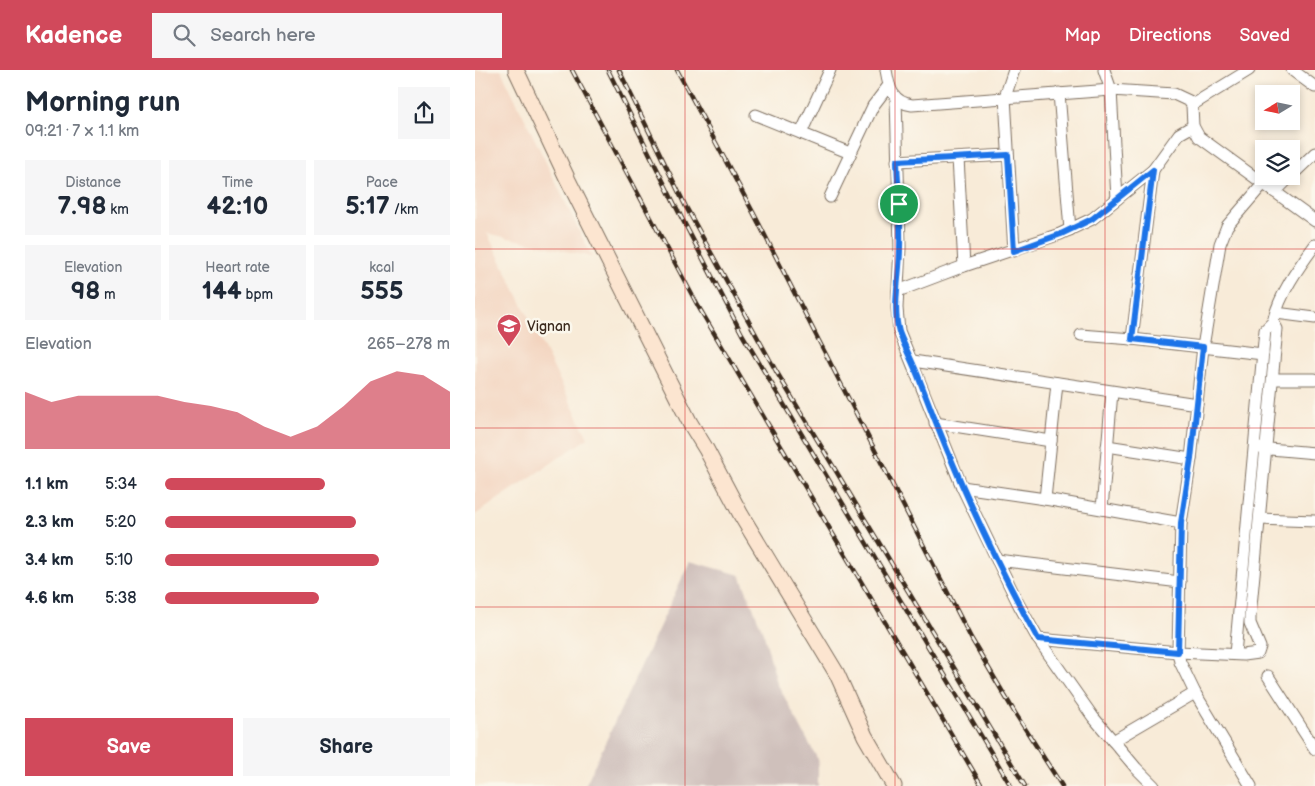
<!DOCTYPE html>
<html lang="en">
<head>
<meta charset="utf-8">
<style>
  body { margin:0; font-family:"Balsamiq Sans",sans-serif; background:#f6f6f7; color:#1f2937; height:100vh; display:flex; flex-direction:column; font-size:19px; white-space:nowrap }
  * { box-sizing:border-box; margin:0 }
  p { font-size:16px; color:#747a83 }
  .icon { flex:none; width:28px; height:28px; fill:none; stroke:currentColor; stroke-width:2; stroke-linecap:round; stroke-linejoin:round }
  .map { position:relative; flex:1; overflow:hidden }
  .drawer { display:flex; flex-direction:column; background:#fff; width:475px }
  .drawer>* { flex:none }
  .needle { width:32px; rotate:260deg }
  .fabs { position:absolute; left:780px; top:15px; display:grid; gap:10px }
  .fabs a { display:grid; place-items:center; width:45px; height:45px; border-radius:0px; background:#fff; box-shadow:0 2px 8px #0003; font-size:25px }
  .pin { position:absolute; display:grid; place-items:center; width:42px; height:42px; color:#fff; margin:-21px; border:2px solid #fff; border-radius:50%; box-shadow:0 1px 5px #0007 }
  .round { display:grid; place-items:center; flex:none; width:52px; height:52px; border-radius:0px; background:#f6f6f7 }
  .summary { display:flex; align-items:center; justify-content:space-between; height:85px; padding:0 25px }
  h1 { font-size:28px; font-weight:800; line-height:38px }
  .stats { display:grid; grid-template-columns:repeat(3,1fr); gap:8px; height:85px; padding:5px 25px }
  .stats div { display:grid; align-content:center; border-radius:0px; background:#f6f6f7; text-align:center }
  .stats b { font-size:25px; font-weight:800 }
  .stats small { font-size:14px; font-weight:400 }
  .stats p { font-size:14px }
  .chart { height:140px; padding:10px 25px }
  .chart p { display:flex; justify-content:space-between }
  .chart svg { width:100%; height:90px; margin-top:5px; fill:#d1495b; opacity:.7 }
  .primary-button { display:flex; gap:10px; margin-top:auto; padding:10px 25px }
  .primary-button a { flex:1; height:58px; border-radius:0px; background:#d1495b; color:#fff; font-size:20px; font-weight:800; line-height:58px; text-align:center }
  .primary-button a+a { background:#f6f6f7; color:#1f2937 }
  ul { padding:0 25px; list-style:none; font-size:16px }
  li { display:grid; grid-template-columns:80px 60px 1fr; align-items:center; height:38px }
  li i { height:12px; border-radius:6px; background:#d1495b }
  header { display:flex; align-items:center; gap:30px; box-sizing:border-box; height:70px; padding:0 25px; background:#d1495b; color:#fff }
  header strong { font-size:24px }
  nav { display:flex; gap:28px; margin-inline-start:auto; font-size:18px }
  .search { width:350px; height:45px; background:#f6f6f7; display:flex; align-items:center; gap:12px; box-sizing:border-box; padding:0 18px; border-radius:0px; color:#747a83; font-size:19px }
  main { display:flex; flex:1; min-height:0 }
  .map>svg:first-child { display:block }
  .built { fill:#f3d4bf }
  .industrial { fill:#cfc0bb }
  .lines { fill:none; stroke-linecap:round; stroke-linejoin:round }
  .street-casing { stroke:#7d6e5f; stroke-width:13 }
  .secondary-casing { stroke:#7d6e5f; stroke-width:17 }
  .street { stroke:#fff; stroke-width:11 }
  .secondary { stroke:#fce5d0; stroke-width:15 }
  .rail-casing { stroke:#3b2a1e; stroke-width:4.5 }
  .rail { stroke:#fbf7ec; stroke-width:2.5; stroke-dasharray:8; stroke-linecap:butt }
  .route-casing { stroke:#fff; stroke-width:10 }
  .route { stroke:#1a73e8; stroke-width:6 }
  .grid { fill:none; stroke:#d62828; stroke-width:1; stroke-opacity:0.55 }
  .labels { text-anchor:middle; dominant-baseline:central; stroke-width:5; stroke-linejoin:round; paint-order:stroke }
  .poi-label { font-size:14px; fill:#3b2a1e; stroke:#fbf7ec; text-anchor:start }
</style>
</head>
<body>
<header>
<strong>Kadence</strong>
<div class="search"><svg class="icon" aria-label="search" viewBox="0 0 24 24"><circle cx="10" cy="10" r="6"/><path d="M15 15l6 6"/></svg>Search here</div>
<nav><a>Map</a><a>Directions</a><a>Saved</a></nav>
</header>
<main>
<section class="drawer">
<div class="summary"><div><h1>Morning run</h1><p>09:21 · 7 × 1.1 km</p></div><a class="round"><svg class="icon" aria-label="share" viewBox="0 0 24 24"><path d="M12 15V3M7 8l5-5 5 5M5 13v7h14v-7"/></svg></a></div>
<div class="stats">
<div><p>Distance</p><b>7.98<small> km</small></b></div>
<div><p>Time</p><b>42:10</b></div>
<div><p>Pace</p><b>5:17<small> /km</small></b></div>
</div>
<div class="stats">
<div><p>Elevation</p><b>98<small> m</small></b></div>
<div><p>Heart rate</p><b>144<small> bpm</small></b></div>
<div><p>kcal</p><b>555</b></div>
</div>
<div class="chart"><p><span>Elevation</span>265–278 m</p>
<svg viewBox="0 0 160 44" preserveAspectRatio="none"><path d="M0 44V16L10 21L20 18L30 18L40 18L50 18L60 21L70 23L80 26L90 33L100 38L110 33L120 23L130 11L140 6L150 8L160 16V44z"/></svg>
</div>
<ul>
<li><b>1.1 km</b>5:34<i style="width:56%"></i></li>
<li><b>2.3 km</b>5:20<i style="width:67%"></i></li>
<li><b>3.4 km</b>5:10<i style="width:75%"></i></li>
<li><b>4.6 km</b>5:38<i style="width:54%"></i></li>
</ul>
<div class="primary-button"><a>Save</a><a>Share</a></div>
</section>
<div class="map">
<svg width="840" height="716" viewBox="0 0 840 716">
  <rect width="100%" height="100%" fill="#fbf7ec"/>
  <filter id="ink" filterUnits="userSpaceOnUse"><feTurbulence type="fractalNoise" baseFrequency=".02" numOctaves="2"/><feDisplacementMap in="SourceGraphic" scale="10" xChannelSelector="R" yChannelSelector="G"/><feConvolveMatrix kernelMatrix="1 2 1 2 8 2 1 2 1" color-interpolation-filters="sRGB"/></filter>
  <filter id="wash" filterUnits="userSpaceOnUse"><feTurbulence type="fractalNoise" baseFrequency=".0096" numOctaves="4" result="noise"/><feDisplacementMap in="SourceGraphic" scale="20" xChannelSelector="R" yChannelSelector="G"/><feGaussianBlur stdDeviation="1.12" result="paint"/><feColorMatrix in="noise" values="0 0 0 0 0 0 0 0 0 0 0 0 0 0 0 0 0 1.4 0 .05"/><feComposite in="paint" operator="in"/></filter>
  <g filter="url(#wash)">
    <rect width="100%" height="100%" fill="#f8ebd8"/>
    <path class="built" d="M 0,0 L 26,0 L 117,187 L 12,163 L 113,368 L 0,445 Z"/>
    <path class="industrial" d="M 215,491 L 265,505 L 289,565 L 302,613 L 343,690 L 343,716 L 110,716 Z"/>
  </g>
  <g filter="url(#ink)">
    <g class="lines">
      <defs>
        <g id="street">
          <path d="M 411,0 C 414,18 417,32 437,35 L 636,20 L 699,24 L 714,31 L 717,35 L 718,56 L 724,67 L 840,151"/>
          <path d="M 629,0 L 636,20 L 642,129"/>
          <path d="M 817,0 L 840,17"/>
          <path d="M 584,23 L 595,160"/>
          <path d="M 421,28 L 425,177 L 422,238 L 424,261 L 487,417 L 544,535 L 563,569 L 703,582 L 768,585 L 783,583 L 785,577 L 775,553 L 775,547 L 802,259 L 798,252 C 805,223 823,198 840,175"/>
          <path d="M 717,35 L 774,0"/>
          <path d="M 281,45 L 375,83"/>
          <path d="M 326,63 L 355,0"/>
          <path d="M 483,88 L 489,196"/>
          <path d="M 422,91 L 533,85"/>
          <path d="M 678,100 L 657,269 L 788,284"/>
          <path d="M 816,106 L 840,83"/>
          <path d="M 800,122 L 816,106"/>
          <path d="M 355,127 L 398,36 L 414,15"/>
          <path d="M 539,181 L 530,27 L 539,0"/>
          <path d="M 423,221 L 489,196 L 585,164 L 617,149 L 678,100 L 704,64 L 718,56"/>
          <path d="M 801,243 L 840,248"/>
          <path d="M 606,265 L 657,269"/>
          <path d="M 438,291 L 722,334"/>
          <path d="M 798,309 L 840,309"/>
          <path d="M 460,353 L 576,371 L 570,429"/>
          <path d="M 576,371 L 582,313"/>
          <path d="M 632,376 L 716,389"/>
          <path d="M 784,378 L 840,383"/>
          <path d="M 487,417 L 570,429 L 706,453"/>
          <path d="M 627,439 L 637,322"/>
          <path d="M 785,449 L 840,451"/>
          <path d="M 522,490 L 705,512"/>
          <path d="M 563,569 L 618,647 L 661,698 L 679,716"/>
          <path d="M 760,584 L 790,260 L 798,252"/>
          <path d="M 793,606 L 840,679"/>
          <path d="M 638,671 L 720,623"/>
          <path d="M 776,716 L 720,623 L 705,592 L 703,582 L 706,453 L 716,389 L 728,277 L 745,174 L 752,156 L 788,114"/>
        </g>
        <path id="secondary" d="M 41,0 L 93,110 L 215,353 L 231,379 L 266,445 L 362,604 L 390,666 L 419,716"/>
      </defs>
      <use href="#street" class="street-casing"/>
      <use href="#secondary" class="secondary-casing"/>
      <use href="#street" class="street"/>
      <use href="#secondary" class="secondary"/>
      <defs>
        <g id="rail">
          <path d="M 97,0 L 223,236 L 507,716"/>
          <path d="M 133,0 L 200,135 L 267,264 L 536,716"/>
          <path d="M 144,0 L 211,137 L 301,301 L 550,716"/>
          <path d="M 202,0 L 279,144 L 496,568 L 540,643 L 587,716"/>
        </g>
      </defs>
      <use href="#rail" class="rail-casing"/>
      <use href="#rail" class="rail"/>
    </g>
  </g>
  <g class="lines" filter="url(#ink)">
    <defs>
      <path id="route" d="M 533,85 L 539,181 L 586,164 L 617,149 L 678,100 L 657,269 L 728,277 L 716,389 L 706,453 L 703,582 L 563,569 C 517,486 478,399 445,311 C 439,294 430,278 424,262 C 417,238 425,204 425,178 C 426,150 423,120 422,91 Z"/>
    </defs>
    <use href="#route" class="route-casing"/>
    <use href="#route" class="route"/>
  </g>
  <path class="grid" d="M 210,0 L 210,716M 420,0 L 420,716M 630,0 L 630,716M 0,179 L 840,179M 0,358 L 840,358M 0,537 L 840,537"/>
  <defs>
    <symbol id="university-pin" viewBox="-11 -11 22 30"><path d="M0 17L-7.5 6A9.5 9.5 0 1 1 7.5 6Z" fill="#d1495b" stroke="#fbf7ec"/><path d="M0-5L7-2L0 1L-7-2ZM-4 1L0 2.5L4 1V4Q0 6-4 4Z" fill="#fff"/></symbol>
  </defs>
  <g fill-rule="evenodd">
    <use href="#university-pin" x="20" y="242" width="28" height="38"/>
  </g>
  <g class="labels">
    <g class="poi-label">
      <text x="52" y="256">Vignan</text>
    </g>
  </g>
</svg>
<div class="fabs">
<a><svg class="needle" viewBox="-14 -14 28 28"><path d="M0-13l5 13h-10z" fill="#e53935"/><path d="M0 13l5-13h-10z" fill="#747a83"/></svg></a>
<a><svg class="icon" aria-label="layers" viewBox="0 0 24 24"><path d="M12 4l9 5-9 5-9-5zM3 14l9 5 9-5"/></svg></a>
</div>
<div class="pin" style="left:424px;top:134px;background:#1e9e55"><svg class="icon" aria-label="arrive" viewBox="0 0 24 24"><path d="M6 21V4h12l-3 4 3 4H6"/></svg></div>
</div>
</main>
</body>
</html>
